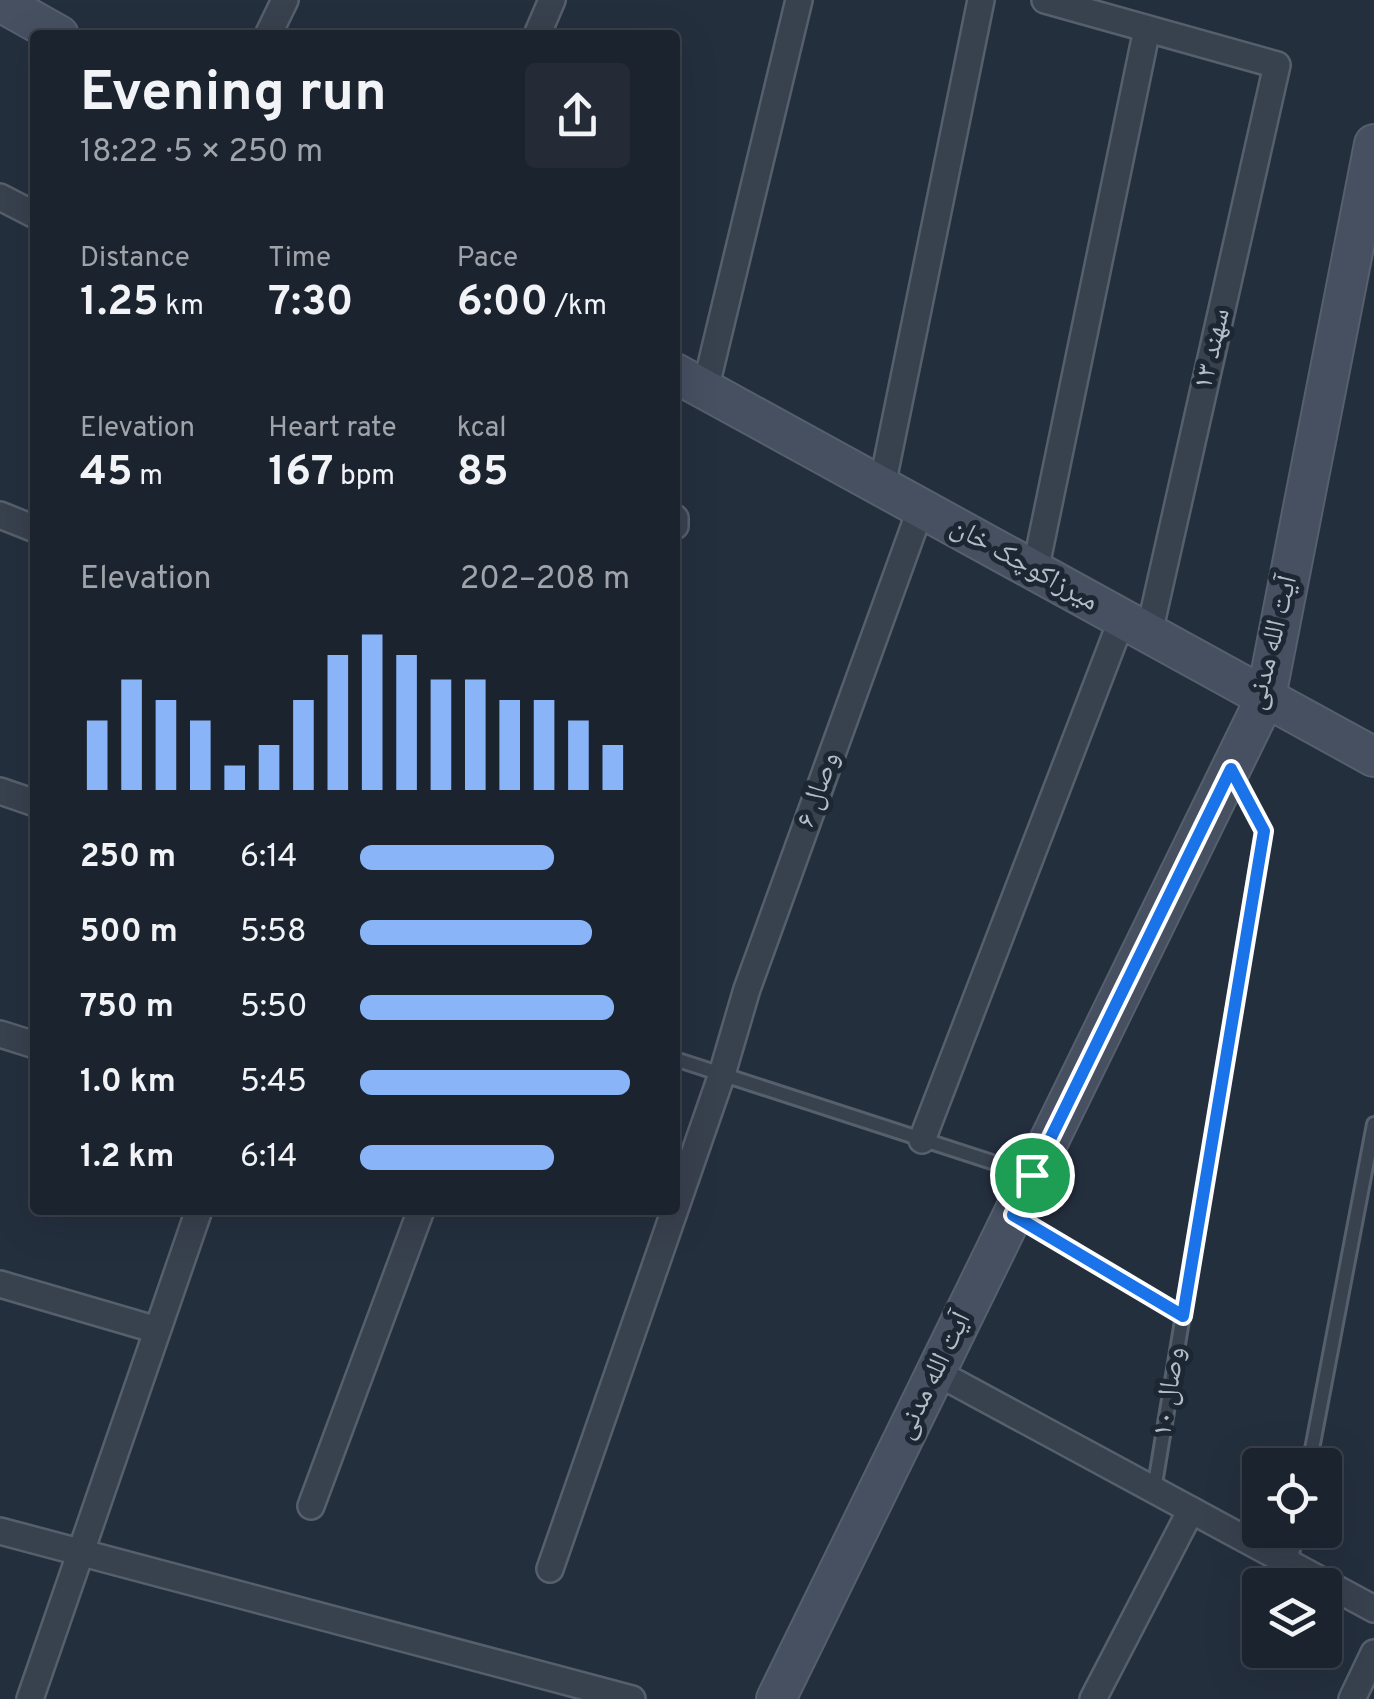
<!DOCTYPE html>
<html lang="en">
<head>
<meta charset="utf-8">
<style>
  body { margin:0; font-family:Overpass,"Noto Naskh Arabic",sans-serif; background:#242b36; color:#f1f3f6; height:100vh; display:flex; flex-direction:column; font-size:38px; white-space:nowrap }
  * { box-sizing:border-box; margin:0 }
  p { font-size:32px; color:#a0a4aa }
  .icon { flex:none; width:55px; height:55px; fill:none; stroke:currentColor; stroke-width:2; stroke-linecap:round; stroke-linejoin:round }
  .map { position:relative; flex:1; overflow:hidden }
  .details { position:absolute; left:30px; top:30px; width:650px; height:1185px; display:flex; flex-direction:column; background:#1b232e; border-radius:10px; box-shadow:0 10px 40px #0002,0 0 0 2px #39404a }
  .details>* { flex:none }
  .tools { position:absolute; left:1242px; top:1448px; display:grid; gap:20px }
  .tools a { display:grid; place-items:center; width:100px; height:100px; border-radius:10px; background:#1b232e; box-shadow:0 10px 40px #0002,0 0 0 2px #39404a; font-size:50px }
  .pin { position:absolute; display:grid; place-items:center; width:85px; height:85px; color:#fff; margin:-42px; border:5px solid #fff; border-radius:50%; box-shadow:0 2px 10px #0007 }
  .round { display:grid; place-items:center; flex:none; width:105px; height:105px; border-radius:10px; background:#242b36 }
  .headline { display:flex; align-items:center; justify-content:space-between; height:170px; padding:0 50px }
  h1 { font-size:55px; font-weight:700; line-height:75px }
  .metrics { display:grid; grid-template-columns:repeat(3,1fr); gap:15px; height:170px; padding:10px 50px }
  .metrics div { display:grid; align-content:center }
  .metrics b { font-size:42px; font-weight:700 }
  .metrics small { font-size:28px; font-weight:400 }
  .metrics p { font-size:28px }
  .chart { height:280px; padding:20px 50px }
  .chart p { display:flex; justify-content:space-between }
  .chart svg { width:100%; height:180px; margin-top:10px; stroke:#8ab4f8; stroke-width:6 }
  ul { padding:0 50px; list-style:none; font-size:32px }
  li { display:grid; grid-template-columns:160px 120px 1fr; align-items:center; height:75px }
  li i { height:25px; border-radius:12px; background:#8ab4f8 }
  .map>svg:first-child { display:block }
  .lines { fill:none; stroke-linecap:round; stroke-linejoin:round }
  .lane-casing { stroke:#565f6c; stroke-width:18 }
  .street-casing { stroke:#565f6c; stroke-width:30 }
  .secondary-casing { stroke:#565f6c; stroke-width:42 }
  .lane { stroke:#38414e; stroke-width:12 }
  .street { stroke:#38414e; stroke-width:25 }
  .secondary { stroke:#465061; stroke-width:38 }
  .route-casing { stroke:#fff; stroke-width:20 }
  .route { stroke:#1a73e8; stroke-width:12 }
  .labels { text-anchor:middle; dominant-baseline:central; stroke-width:10; stroke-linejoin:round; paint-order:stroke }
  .street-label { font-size:28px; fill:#b4bcc9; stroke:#1d2633 }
</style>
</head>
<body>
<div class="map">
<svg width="1374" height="1699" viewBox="0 0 1374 1699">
  <rect width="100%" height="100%" fill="#242f3e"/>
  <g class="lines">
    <defs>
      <g id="lane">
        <path d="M 675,1059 L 1029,1174"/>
        <path d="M 1015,1217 L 1183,1316"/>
        <path d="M 1309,1465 L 1374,1124"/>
        <path d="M 1154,1490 L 1263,831 L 1235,776"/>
        <path d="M 1290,1564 L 1297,1530"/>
      </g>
      <g id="street">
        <path d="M 1045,0 L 1277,65 L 1149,633"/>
        <path d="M 268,35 L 285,0"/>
        <path d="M 537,35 L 552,0"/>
        <path d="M 0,197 L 35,215"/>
        <path d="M 705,390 L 799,0"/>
        <path d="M 882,486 L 981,0"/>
        <path d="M 0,515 L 35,529"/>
        <path d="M 675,518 L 675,526"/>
        <path d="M 1035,571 L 1147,29"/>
        <path d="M 0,791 L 35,803"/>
        <path d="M 0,1034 L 35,1045"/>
        <path d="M 922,1140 L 1122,619"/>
        <path d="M 0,1284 L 157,1330"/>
        <path d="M 936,1372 L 1374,1609"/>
        <path d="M 311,1506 L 421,1210"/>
        <path d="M 0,1531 L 632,1699"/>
        <path d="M 550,1569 L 722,1074 L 747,989 L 921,508"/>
        <path d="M 30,1699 L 199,1210"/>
        <path d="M 1093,1699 L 1191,1510"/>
        <path d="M 1352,1699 L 1374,1653"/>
      </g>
      <g id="secondary">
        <path d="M 0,2 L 59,35"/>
        <path d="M 675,373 L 1374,757"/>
        <path d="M 776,1699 L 1266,697 L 1374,144"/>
      </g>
    </defs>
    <use href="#lane" class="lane-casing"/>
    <use href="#street" class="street-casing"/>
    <use href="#secondary" class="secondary-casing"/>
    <use href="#lane" class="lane"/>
    <use href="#street" class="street"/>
    <use href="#secondary" class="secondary"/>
  </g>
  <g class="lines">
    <defs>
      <path id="route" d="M 1231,769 L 1264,831 L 1183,1316 L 1013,1215 Z"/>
    </defs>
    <use href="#route" class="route-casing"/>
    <use href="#route" class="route"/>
  </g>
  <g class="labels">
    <g class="street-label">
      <text transform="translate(1213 349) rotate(-77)">سهند ۱۳</text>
      <text transform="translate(1024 565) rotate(29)">میرزاکوچک خان</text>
      <text transform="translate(1273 643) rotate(-76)">آیت الله مدنی</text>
      <text transform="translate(819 790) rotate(-70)">وصال ۶</text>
      <text transform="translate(934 1376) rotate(-64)">آیت الله مدنی</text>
      <text transform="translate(1170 1392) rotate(-81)">وصال ۱۰</text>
    </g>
  </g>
</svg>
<div class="tools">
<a><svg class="icon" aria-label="locate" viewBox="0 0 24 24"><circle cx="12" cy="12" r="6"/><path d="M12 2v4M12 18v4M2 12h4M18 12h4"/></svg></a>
<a><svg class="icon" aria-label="layers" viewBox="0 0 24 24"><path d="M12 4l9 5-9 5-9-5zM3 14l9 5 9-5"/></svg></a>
</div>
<div class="pin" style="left:1032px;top:1175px;background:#1e9e55"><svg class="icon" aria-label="arrive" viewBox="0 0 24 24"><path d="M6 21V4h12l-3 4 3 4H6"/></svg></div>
<section class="details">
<div class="headline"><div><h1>Evening run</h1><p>18:22 · 5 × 250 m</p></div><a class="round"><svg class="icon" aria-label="share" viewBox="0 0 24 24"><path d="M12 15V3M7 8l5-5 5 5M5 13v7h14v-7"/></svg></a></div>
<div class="metrics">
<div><p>Distance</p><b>1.25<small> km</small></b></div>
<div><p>Time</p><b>7:30</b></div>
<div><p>Pace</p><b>6:00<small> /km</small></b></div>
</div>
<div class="metrics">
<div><p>Elevation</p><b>45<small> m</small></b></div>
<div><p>Heart rate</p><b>167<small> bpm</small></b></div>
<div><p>kcal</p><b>85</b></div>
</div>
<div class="chart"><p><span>Elevation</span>202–208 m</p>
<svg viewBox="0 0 160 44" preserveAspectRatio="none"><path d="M5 44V27M15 44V17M25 44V22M35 44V27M45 44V38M55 44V33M65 44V22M75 44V11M85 44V6M95 44V11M105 44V17M115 44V17M125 44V22M135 44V22M145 44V27M155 44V33"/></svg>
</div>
<ul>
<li><b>250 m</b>6:14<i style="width:72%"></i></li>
<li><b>500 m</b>5:58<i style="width:86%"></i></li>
<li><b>750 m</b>5:50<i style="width:94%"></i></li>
<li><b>1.0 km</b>5:45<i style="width:100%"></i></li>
<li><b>1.2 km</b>6:14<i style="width:72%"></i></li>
</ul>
</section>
</div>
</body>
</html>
